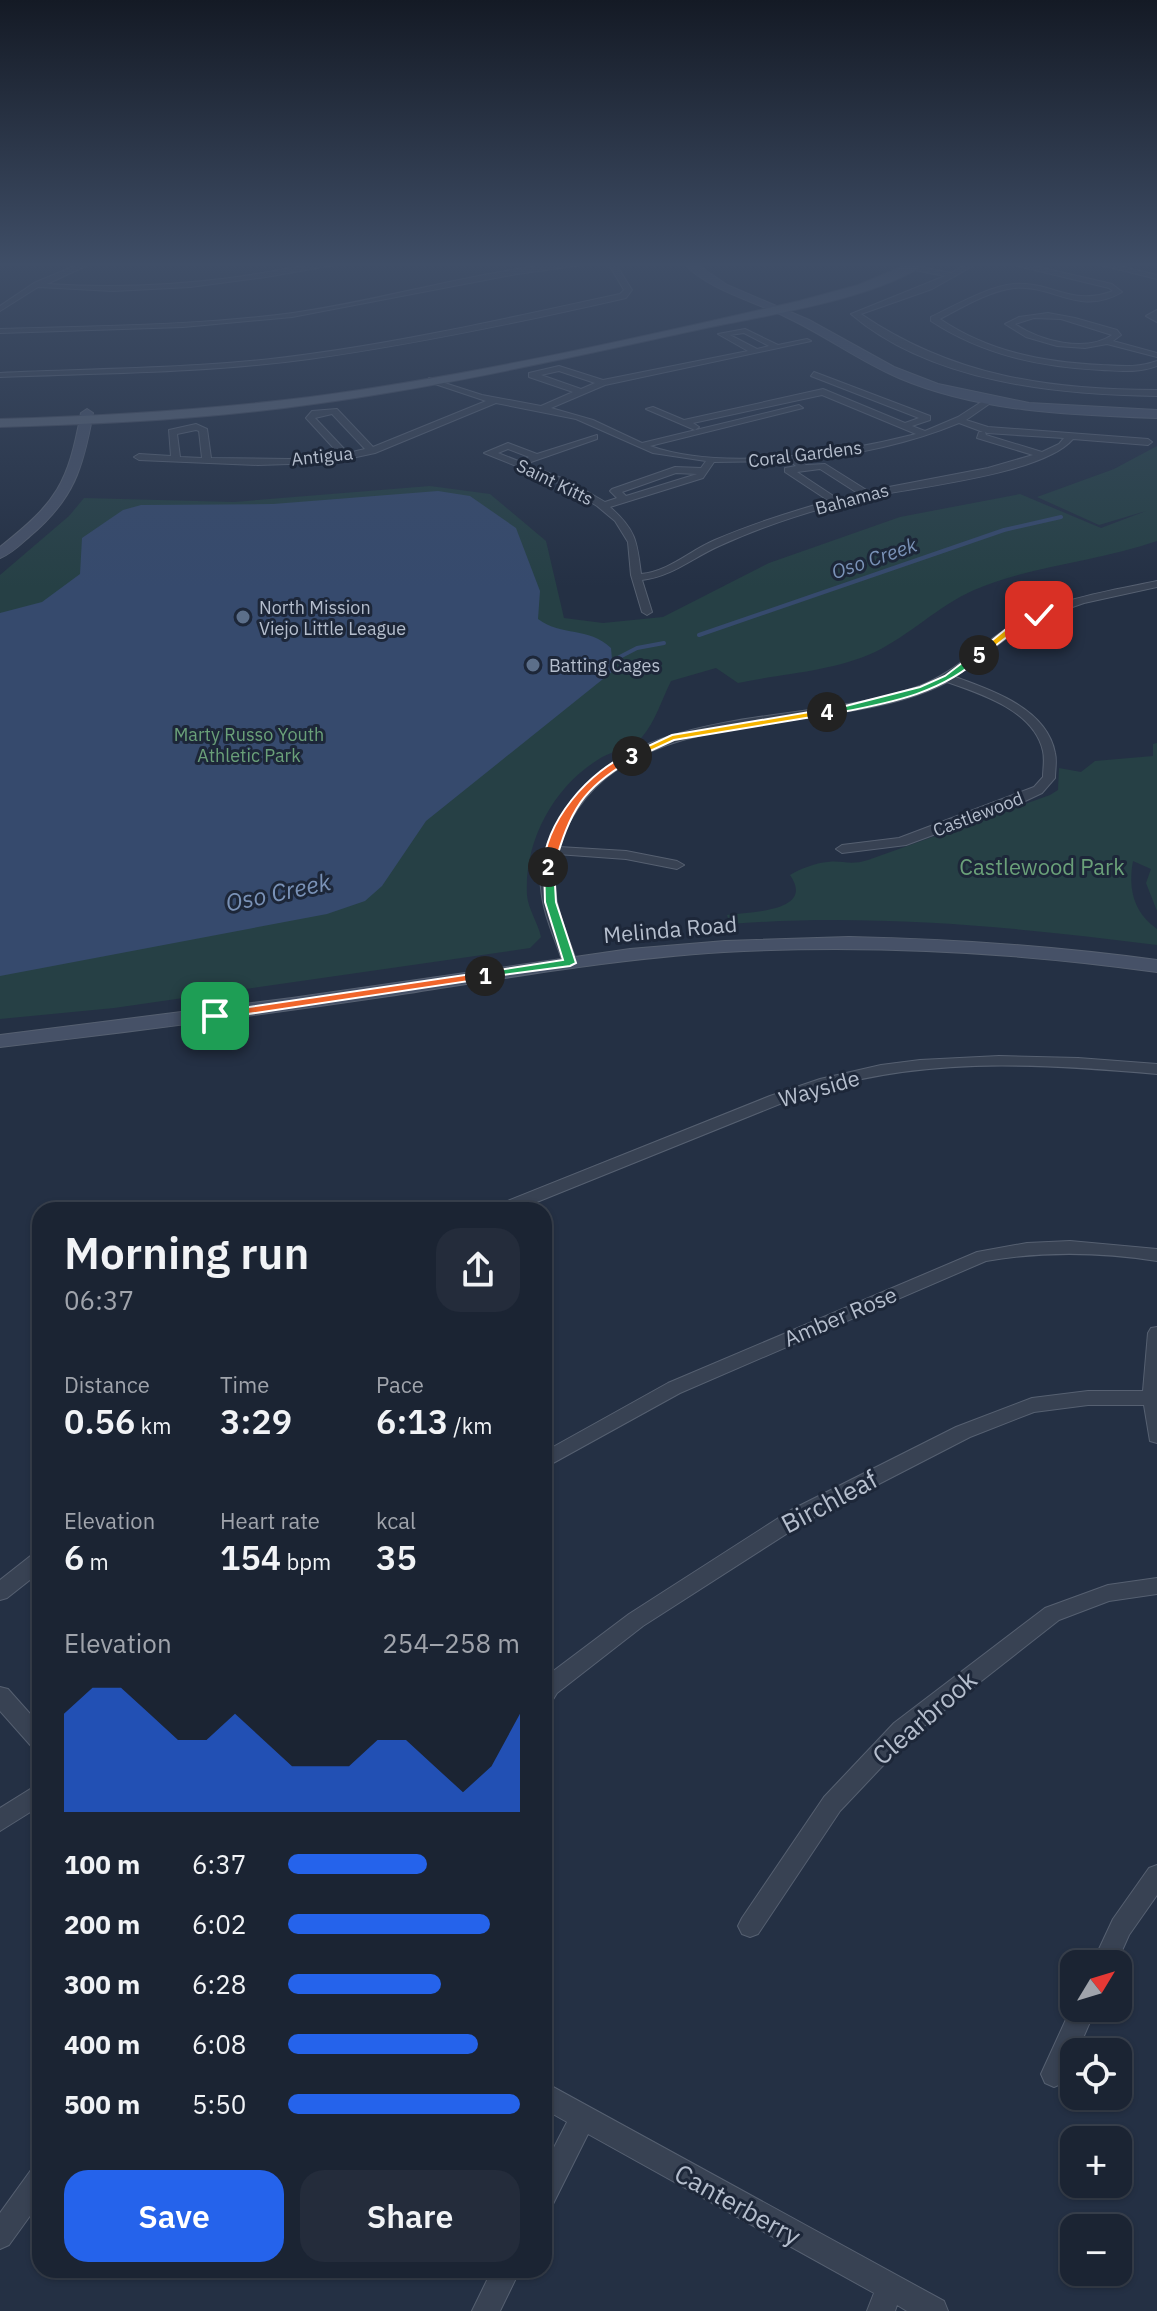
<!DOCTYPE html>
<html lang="en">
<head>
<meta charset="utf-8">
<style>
  body { margin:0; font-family:"IBM Plex Sans",sans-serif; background:#242c3b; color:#f1f3f6; height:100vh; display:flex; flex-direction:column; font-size:30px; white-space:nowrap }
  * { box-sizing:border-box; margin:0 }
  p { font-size:26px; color:#a0a4ac }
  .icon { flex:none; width:44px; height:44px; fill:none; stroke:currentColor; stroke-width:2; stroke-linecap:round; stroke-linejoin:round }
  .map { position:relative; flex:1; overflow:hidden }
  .side { position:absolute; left:32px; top:1202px; width:520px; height:1076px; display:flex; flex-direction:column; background:#1b2433; border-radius:24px; box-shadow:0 2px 6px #0004,0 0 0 2px #39414e }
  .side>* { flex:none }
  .needle { width:52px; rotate:52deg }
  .buttons { position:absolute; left:1060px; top:1950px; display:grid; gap:16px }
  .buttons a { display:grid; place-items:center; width:72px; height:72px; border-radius:16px; background:#1b2433; box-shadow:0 2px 6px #0004,0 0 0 2px #39414e; font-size:40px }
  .pin { position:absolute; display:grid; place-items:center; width:68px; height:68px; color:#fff; margin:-34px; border-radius:16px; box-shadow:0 4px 12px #0006 }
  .km { position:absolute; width:40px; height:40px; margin:-20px; border-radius:50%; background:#222; color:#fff; font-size:22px; line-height:40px; text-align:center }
  .round { display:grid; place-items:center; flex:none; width:84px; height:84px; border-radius:24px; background:#242c3b }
  .headline { display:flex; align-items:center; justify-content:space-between; height:136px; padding:0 32px }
  h1 { font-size:44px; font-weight:600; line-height:60px }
  .stats { display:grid; grid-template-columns:repeat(3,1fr); gap:12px; height:136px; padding:8px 32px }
  .stats div { display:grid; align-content:center }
  .stats b { font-size:34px; font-weight:600 }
  .stats small { font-size:22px; font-weight:400 }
  .stats p { font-size:22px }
  .chart { height:224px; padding:16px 32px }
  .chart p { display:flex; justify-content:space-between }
  .chart svg { width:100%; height:144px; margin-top:8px; fill:#2563eb; opacity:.7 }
  .cta { display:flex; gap:16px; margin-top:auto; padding:16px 32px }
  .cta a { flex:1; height:92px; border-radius:24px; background:#2563eb; color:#fff; font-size:32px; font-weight:600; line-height:92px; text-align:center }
  .cta a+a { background:#242c3b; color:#f1f3f6 }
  ul { padding:0 32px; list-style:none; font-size:26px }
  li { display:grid; grid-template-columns:128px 96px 1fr; align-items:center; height:60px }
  li i { height:20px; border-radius:10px; background:#2563eb }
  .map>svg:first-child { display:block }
  .green { fill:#264045 }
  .water { fill:#364a6d }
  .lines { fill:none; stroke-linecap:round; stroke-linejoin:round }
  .stream { stroke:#364a6d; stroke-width:4 }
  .street-casing { stroke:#566071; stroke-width:2 }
  .secondary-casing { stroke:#566071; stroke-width:2 }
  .primary-casing { stroke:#424b5d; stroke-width:2 }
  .street { fill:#384253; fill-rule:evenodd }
  .secondary { fill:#465167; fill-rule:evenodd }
  .primary { fill:#566173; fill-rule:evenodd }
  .split-1 { fill:#f0652b; stroke:#fff; stroke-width:2 }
  .split-2 { fill:#22a559; stroke:#fff; stroke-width:2 }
  .split-3 { fill:#f0652b; stroke:#fff; stroke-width:2 }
  .split-4 { fill:#f5b400; stroke:#fff; stroke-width:2 }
  .split-5 { fill:#22a559; stroke:#fff; stroke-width:2 }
  .split-6 { fill:#f5b400; stroke:#fff; stroke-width:2 }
  .service-dot { fill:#5c6f8a; stroke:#1d2739; stroke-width:3 }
  .labels { text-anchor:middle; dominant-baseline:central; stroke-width:6; stroke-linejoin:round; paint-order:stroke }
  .far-street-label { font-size:18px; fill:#b5becd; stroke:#1d2739 }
  .far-poi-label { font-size:18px; fill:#b5becd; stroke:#1d2739; text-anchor:start }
  .far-park-label { font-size:18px; fill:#6aa079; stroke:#1d2739 }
  .far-water-label { font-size:20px; font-style:italic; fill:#7a92b7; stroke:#1d2739 }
  .park-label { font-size:22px; fill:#6aa079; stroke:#1d2739 }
  .street-label { font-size:22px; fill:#b5becd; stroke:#1d2739 }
  .water-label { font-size:24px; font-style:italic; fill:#7a92b7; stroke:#1d2739 }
  .near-street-label { font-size:26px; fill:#b5becd; stroke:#1d2739 }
</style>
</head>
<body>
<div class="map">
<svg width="1157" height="2311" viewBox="0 0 1157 2311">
  <rect width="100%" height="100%" fill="#243044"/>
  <g class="green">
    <path d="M 1157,446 L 1157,541 C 1097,562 1032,565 974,590 C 938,606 910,635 875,652 C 831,672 785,673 738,683 L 716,668 L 671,681 C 662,699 655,722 642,737 C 633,748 611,751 599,759 C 553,787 524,842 527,895 C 528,909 538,923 541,937 L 530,948 L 114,1008 L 0,1019 L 0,575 L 69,516 L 84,498 L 234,502 L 430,486 L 490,494 L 546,541 L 564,618 L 603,623 L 663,617 L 769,563 L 900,517 L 1020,494 L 1101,528 L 1146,511 L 1099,525 L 1037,497 L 1114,469 Z"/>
    <path d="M 1157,743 L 1157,911 L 1146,883 L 1151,869 L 1133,861 C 1128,888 1133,912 1157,929 L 1157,945 C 1016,927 872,913 730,924 L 727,915 C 750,912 816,912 790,875 C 800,869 815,863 828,862 C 843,860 849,866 868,860 L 1050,795 L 1058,790 L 1059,768 L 1081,772 L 1095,761 L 1153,756 L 1153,744 Z"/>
  </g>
  <path class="water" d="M 438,491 L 470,496 L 516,528 L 540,591 L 538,619 C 562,637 588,626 611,648 L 613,671 L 426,821 L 382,886 L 365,901 L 327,914 L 0,976 L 0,613 L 42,602 L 80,574 L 82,538 L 123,510 L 141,505 L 273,504 Z"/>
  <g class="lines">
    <g class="stream">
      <path d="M 699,635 L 1004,530 L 1061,517"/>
      <path d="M 608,663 L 637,648 L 664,643"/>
    </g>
    <defs>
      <g id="street">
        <path d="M 82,263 L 92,263 L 47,284 C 108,288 169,286 230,278 C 268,273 307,263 345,263 L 266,277 L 190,287 L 113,291 L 38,287 L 0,311 L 0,306 L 34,283 Z"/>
        <path d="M 563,263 L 595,263 L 517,274 L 292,317 L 183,327 L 0,333 L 0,329 C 97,326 196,326 293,313 C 384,300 472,272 563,263 Z"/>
        <path d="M 608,263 L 615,263 L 632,290 L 626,298 C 521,322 416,344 309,359 C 207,373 103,373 0,377 L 0,373 C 103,368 208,369 310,354 C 414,340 517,316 620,294 L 624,290 Z"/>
        <path d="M 969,263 L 978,263 L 932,289 L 861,314 C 952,376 1049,390 1157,390 L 1157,396 C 1057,395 930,382 851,314 L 945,276 L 910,269 L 910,265 L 951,273 Z"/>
        <path d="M 1006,263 L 1021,263 L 1112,284 L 1122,292 C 1080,317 1053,284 1014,288 C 989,291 961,308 940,319 C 989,352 1043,362 1101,365 C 1121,366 1138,368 1157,361 L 1157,366 C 1139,373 1121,371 1102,370 C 1040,367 983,355 931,321 L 931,317 C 954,306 989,286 1014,284 C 1052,281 1071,307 1113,291 L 1109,288 Z"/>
        <path d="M 1093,263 L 1107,263 L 1157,275 L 1157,279 Z"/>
        <path d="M 1157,310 L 1157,322 L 1146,316 Z"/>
        <path d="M 1048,313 L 1075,318 L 1117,330 L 1121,335 L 1113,341 L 1157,353 L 1157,357 L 1107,344 L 1085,348 L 1057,346 L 1026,337 L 1005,324 L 1019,317 ZM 1034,318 L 1061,319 L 1112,335 C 1086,353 1040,341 1015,324 Z"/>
        <path d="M 745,329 L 778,345 L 807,339 L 811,341 L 605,385 L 551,408 L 593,420 L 642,443 L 799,405 L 803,408 L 650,446 C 724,472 842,453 916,434 L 822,395 L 693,423 L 699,427 L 695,430 L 646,409 L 653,407 L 684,420 L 823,389 L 905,423 L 919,418 L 811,376 L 814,372 L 930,416 L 930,420 L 912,426 L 925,431 L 958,417 L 989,397 L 992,398 L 992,402 L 966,420 L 988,427 L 1148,439 L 1152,442 L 1148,445 L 1073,439 C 1042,475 913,487 864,498 C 815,509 765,525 719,546 C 692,558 673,576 642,580 L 652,612 L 647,615 L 642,612 L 631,575 L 628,542 L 615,521 L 597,506 L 563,485 L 484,453 L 508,443 L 537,454 L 597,435 L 597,439 L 531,462 L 526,459 L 529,457 L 508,449 L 498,453 L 569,481 L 605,502 L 617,498 L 610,491 L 612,489 L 675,467 L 701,468 L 706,461 L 653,453 L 576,419 L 496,403 L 375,453 L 347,459 L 319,463 L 258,465 L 139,460 L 134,457 L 139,454 L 171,456 L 169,430 L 196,424 L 207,429 L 211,458 L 289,459 L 340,455 L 306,418 L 312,411 L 337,409 L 373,447 L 486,401 L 429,382 L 429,378 L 482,395 L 541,406 L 573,392 L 529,377 L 529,373 L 559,366 L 603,380 L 748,351 L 718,334 ZM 744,333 L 769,346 L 757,349 L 730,335 ZM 559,371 L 595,383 L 581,389 L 541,375 ZM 332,414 L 365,449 L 348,453 L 315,418 ZM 959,423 L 983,432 L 979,432 L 977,438 L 1033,455 L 988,468 L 868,491 L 825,464 L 806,465 L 800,460 C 855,455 908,444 959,423 ZM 196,430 L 199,431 L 202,458 L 180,457 L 177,434 ZM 985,432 L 987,433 L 1064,438 L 1059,444 L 1042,452 L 986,435 ZM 790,461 L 796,466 L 785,468 L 785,472 L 829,501 C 790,512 752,524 715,540 C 689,551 670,571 641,574 C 637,541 636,530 610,507 L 703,478 L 714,462 ZM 820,469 L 859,494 L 838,499 L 797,472 ZM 676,473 L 697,474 L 626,496 L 622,492 Z"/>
        <path d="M 1157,581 L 1157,587 L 1084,603 L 1047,616 L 1012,634 L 955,677 C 992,690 1047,709 1055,753 C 1057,761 1055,770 1055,778 L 1042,793 L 1023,802 L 906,845 L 842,853 L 836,849 L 842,845 L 899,838 L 1034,787 L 1043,777 C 1043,769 1045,760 1043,751 C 1034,711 982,694 947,682 C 833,743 609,692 559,847 L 626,851 L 677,861 L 684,865 L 677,869 L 626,859 L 557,854 C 547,892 565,928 577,963 L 570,967 L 563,963 C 555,938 543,914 541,888 C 538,860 549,837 563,814 C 633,699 805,728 917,687 C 955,674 983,641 1018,622 C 1060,598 1110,591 1157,581 Z"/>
        <path d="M 999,1056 L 1078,1058 L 1157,1064 L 1157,1074 C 1036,1063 913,1056 797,1097 L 517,1210 L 493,1210 L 495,1206 L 770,1096 L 820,1079 L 881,1065 L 920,1060 Z"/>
        <path d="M 1070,1241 L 1157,1249 L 1157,1261 C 1099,1252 1044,1251 986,1261 L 680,1393 L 544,1468 L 544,1452 L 668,1383 L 977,1252 L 1027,1243 Z"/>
        <path d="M 1157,1327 L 1157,1443 L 1150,1441 L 1144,1405 L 1088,1405 L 1034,1412 L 970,1437 L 805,1522 L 643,1626 L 557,1693 L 552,1701 L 544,1703 L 544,1678 L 629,1614 L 791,1510 L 956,1427 L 1032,1398 L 1088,1391 L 1143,1391 L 1148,1333 L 1151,1328 Z"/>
        <path d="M 40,1552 L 40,1572 L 7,1598 L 0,1600 L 0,1580 L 33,1554 Z"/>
        <path d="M 1157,1578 L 1157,1594 L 1109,1601 L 1059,1620 L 910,1737 L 840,1811 L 758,1934 L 750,1937 L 742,1934 L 738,1926 L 742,1918 L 824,1797 L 894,1723 L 1045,1608 L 1108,1585 Z"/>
        <path d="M 0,1687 L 8,1689 L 40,1725 L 40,1750 L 32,1747 L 0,1711 Z"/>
        <path d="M 40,1783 L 40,1806 L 0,1831 L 0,1808 Z"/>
        <path d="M 1157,1865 L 1157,1895 L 1129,1935 L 1116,1964 L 1092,1964 L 1113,1919 L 1149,1868 Z"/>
        <path d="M 1074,2002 L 1074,2008 L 1096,2008 L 1077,2052 L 1074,2052 L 1074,2058 L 1063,2083 L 1054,2087 L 1045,2083 L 1041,2074 Z"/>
        <path d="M 544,2082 L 944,2301 L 948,2311 L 907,2311 L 897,2305 L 895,2311 L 867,2311 L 874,2293 L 588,2134 L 553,2204 L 544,2208 L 544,2167 L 567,2122 L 544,2109 Z"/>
        <path d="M 40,2166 L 40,2202 L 9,2245 L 0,2249 L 0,2213 L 31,2170 Z"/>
        <path d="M 492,2270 L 520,2270 L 500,2311 L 472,2311 Z"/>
      </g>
      <g id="secondary">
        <path d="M 683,263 L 695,263 L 727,285 L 809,320 L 894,367 L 938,384 L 1029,403 L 1157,410 L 1157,418 C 1071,415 979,412 899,378 C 859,361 825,335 786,317 C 751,300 711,291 683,263 Z"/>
        <path d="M 87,409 L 93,413 C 83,468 74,499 30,536 C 21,544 11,554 0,558 L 0,547 C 57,502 68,484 81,413 Z"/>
        <path d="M 849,937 C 952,939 1054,946 1157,960 L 1157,972 C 1013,952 869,944 724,952 C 611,959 500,979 389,996 C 260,1015 130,1032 0,1047 L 0,1035 L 292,998 L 630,949 L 725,941 Z"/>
      </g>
      <path id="primary" d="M 910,263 L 926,263 C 880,298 764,316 706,328 C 576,356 446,386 314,404 C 210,419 105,424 0,427 L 0,419 C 104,416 207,410 310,397 C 474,375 638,338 799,301 L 858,285 Z"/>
    </defs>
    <use href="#street" class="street-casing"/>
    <use href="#secondary" class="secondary-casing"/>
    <use href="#primary" class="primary-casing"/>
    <use href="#street" class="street"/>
    <use href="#secondary" class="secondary"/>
    <use href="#primary" class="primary"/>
  </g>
  <linearGradient id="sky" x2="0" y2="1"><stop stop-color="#141a25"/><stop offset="0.45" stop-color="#3f4e67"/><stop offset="1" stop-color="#3f4e67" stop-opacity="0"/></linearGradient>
  <rect width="1157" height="587" fill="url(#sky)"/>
  <path class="split-1" d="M 485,972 L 489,973 L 489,978 L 215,1019 L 209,1016 L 215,1012 Z"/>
  <path class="split-2" d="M 544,865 L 554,867 L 556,902 L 576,963 L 570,966 L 481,978 L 481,973 L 485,972 L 563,960 L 545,902 Z"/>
  <path class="split-3" d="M 632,753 L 635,758 C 582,787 570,811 554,867 L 544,870 C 541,825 591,768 632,753 Z"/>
  <path class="split-4" d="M 827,709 L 830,714 L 674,740 L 635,758 L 627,756 L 672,735 Z"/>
  <path class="split-5" d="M 975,653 L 983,655 C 940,696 883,704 827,715 L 822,712 L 920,687 L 945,676 Z"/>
  <path class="split-6" d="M 1039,613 L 1042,617 L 1012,633 L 982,656 L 974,655 L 1006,629 Z"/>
  <g class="service-dot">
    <circle cx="243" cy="617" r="8"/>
    <circle cx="533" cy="665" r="8"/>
  </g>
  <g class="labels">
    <g class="far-street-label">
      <text transform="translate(805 454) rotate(-7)">Coral Gardens</text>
      <text transform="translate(322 456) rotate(-6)">Antigua</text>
      <text transform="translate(555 482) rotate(26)">Saint Kitts</text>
      <text transform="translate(852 499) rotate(-15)">Bahamas</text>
      <text transform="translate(978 814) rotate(-21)">Castlewood</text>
    </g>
    <g class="far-poi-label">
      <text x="259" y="607">North Mission<tspan x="259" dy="21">Viejo Little League</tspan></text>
      <text x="549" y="665">Batting Cages</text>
    </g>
    <g class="far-park-label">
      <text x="249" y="734">Marty Russo Youth<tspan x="249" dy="21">Athletic Park</tspan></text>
    </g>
    <g class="far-water-label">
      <text transform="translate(874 558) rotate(-19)">Oso Creek</text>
    </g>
    <g class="park-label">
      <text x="1042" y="866">Castlewood Park</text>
    </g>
    <g class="street-label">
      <text transform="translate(670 929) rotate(-5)">Melinda Road</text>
      <text transform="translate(819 1088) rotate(-16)">Wayside</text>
      <text transform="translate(840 1316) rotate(-23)">Amber Rose</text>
    </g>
    <g class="water-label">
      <text transform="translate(278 892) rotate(-12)">Oso Creek</text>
    </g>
    <g class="near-street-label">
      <text transform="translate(829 1501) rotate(-28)">Birchleaf</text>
      <text transform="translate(924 1717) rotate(-41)">Clearbrook</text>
      <text transform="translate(738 2204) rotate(29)">Canterberry</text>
    </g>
  </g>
</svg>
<div class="buttons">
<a><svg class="needle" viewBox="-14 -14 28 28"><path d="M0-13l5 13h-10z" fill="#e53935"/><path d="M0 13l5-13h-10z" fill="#a0a4ac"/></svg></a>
<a><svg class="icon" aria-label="locate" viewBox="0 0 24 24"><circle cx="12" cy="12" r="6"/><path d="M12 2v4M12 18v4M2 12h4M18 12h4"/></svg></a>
<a>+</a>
<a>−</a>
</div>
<div class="pin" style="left:215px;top:1016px;background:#1e9e55"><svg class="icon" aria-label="arrive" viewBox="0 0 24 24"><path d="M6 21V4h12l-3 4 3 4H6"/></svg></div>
<div class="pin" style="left:1039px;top:615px;background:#d93025"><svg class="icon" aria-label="check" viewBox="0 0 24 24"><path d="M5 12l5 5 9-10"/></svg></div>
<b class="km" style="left:485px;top:976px">1</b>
<b class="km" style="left:548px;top:867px">2</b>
<b class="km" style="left:632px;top:756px">3</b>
<b class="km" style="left:827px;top:712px">4</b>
<b class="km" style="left:979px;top:655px">5</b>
<section class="side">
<div class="headline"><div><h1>Morning run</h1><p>06:37</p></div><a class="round"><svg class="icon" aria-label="share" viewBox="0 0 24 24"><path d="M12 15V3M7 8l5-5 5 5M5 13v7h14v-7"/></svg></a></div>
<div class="stats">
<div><p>Distance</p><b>0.56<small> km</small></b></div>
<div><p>Time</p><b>3:29</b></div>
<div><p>Pace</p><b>6:13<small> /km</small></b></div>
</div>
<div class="stats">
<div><p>Elevation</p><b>6<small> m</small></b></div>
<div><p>Heart rate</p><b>154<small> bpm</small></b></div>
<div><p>kcal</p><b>35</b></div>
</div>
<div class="chart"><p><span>Elevation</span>254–258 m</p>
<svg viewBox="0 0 160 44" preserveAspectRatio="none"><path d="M0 44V14L10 6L20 6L30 14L40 22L50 22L60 14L70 22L80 30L90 30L100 30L110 22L120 22L130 30L140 38L150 30L160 14V44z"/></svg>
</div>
<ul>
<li><b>100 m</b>6:37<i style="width:60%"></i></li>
<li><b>200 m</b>6:02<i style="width:87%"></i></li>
<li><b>300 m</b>6:28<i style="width:66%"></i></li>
<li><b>400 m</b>6:08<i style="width:82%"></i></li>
<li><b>500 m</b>5:50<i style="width:100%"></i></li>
</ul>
<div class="cta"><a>Save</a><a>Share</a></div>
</section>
</div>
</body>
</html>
